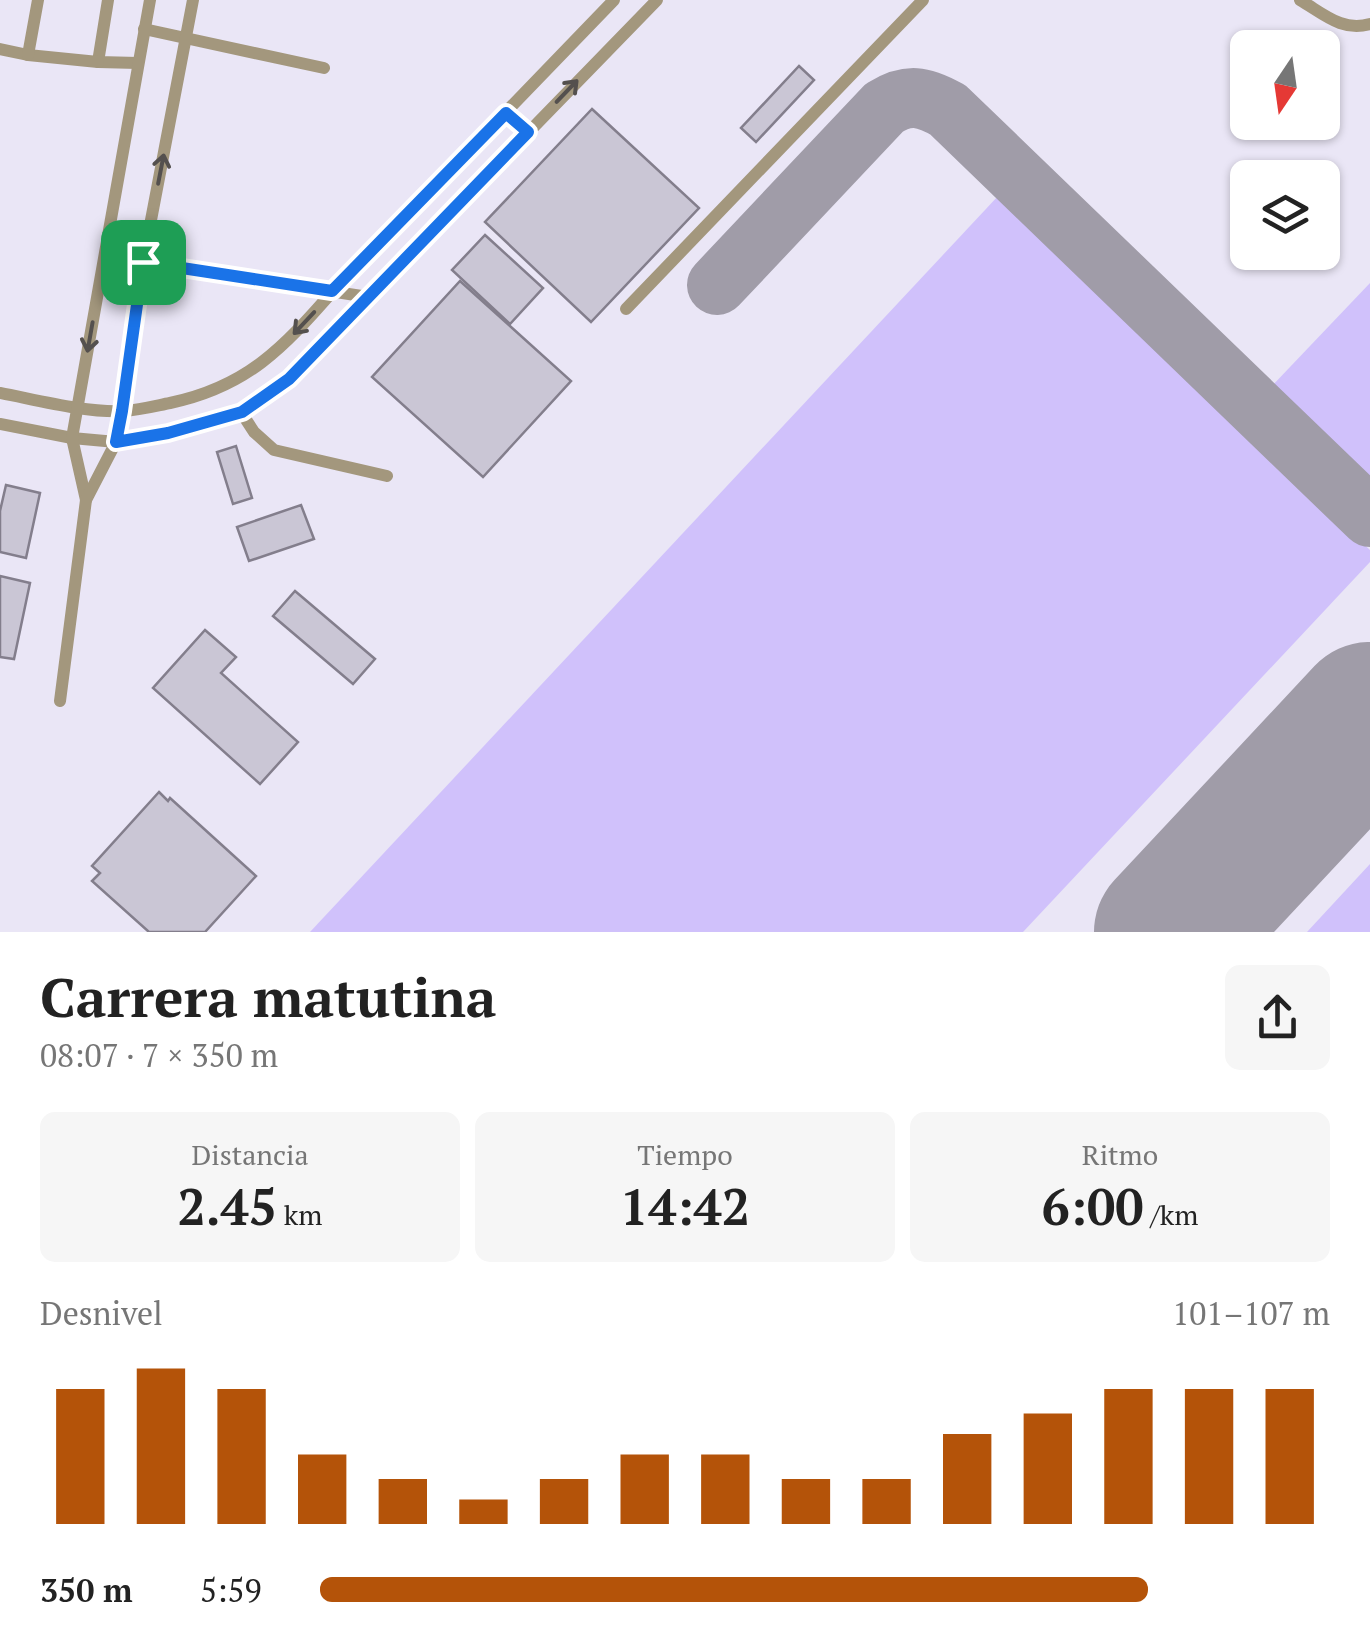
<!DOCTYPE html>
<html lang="es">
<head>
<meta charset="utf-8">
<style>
  body { margin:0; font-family:"PT Serif",serif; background:#f6f6f6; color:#222; height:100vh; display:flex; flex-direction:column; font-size:38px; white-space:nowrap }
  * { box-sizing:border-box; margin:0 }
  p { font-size:32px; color:#767676 }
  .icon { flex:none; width:55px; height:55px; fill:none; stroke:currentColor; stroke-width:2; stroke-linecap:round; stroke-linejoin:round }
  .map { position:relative; height:932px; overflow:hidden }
  .panel { display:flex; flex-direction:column; background:#fff; flex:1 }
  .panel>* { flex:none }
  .needle { width:65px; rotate:193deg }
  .tools { position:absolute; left:1230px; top:30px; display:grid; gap:20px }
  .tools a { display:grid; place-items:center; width:110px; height:110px; border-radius:15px; background:#fff; box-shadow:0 2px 8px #0004; font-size:50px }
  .pin { position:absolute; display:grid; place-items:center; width:85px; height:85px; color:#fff; margin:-42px; border-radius:20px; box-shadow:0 5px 15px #0006 }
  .round { display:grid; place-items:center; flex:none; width:105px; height:105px; border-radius:15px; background:#f6f6f6 }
  .head { display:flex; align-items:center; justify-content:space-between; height:170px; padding:0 40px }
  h1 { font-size:55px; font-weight:800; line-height:75px }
  .figures { display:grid; grid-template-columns:repeat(3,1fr); gap:15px; height:170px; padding:10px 40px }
  .figures div { display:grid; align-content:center; border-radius:15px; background:#f6f6f6; text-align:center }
  .figures b { font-size:50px; font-weight:800 }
  .figures small { font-size:28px; font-weight:400 }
  .figures p { font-size:28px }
  .chart { height:280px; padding:20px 40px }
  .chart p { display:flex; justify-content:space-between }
  .chart svg { width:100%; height:180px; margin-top:10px; stroke:#b45309; stroke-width:6 }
  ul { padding:0 40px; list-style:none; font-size:32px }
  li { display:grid; grid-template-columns:160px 120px 1fr; align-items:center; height:75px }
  li i { height:25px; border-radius:12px; background:#b45309 }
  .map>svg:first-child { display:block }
  .green { fill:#d0c1fb }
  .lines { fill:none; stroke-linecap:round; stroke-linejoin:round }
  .taxiway { stroke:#a09ca8; stroke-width:60 }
  .runway { stroke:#a09ca8; stroke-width:152 }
  .building { fill:#cac6d5; stroke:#837e8c; stroke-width:2.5 }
  .service { stroke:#a3977d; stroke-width:12 }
  .oneway { stroke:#54504e }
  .route-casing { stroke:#fff; stroke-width:20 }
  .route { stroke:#1a73e8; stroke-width:12 }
</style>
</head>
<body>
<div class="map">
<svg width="1370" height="932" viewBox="0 0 1370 932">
  <rect width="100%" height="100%" fill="#eae6f6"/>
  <g class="green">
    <path d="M 999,195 L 1370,550 L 1370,562 L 1023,932 L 310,932 Z"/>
    <path d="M 1370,283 L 1370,486 L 1269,389 Z"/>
    <path d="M 1370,864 L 1370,932 L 1307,932 Z"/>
  </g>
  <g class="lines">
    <path class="taxiway" d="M 717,285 L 884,108 C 908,93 923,96 948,110 L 1370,517"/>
    <path class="runway" d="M 1170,932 L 1370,718"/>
  </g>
  <g class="building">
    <path d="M 799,66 L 814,80 L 756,142 L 741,128 Z"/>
    <path d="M 592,109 L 699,208 L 591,322 L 485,222 Z"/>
    <path d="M 485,235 L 543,288 L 510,324 L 452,270 Z"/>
    <path d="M 460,281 L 571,381 L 483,477 L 372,377 Z"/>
    <path d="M 236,446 L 252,498 L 233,504 L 217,452 Z"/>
    <path d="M 6,485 L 40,493 L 26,558 L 0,552 L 0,511 Z"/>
    <path d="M 301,505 L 314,539 L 249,561 L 237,527 Z"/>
    <path d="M 0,576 L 30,583 L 14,659 L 0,657 Z"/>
    <path d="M 295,591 L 375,659 L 353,684 L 273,616 Z"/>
    <path d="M 205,630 L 236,657 L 221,673 L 298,742 L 260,784 L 153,688 Z"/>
    <path d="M 159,792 L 168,801 L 170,798 L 256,876 L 205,932 L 149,932 L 92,881 L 100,873 L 92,866 Z"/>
  </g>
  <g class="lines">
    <g class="service">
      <path d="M 108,0 L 98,62 L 138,63"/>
      <path d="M 1300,0 C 1324,14 1342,32 1370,24"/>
      <path d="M 144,29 L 324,68"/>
      <path d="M 0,49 L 28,55 L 98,62"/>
      <path d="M 28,55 L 38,0"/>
      <path d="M 506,113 L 528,132"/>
      <path d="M 143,262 L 368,297"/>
      <path d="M 626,309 L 923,0"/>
      <path d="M 0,393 C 37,400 86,413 124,411 C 139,410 155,406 170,403 C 247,387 283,348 333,291 L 614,0"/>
      <path d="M 241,412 L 254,432 L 274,450 L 387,476"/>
      <path d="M 0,424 L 72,438 L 116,442 L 168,433 L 241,412 L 289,379 L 657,0"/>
      <path d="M 86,500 L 72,438 L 150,0"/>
      <path d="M 60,701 L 86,500 L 116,442 L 143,262 L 193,0"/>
    </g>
  </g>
  <defs><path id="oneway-shaft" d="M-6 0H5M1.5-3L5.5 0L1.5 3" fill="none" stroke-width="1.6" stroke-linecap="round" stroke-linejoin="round" transform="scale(2.5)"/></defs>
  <g class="oneway">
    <use href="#oneway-shaft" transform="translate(567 91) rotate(-46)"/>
    <use href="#oneway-shaft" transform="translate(161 169) rotate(-79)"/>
    <use href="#oneway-shaft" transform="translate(304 323) rotate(133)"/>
    <use href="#oneway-shaft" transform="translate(90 337) rotate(100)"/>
  </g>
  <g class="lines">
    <defs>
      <path id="route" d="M 506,113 L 528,132 L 289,379 L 242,412 L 168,433 L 116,442 L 122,411 L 143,262 L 332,291 Z"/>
    </defs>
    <use href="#route" class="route-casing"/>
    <use href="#route" class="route"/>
  </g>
</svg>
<div class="tools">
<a><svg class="needle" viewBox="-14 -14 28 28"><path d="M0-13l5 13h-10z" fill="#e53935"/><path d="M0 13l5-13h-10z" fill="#767676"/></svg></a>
<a><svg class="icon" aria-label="layers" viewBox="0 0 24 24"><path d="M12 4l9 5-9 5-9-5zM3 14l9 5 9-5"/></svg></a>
</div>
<div class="pin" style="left:143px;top:262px;background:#1e9e55"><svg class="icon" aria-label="arrive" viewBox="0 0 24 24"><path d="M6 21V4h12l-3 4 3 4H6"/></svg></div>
</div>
<section class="panel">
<div class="head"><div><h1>Carrera matutina</h1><p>08:07 · 7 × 350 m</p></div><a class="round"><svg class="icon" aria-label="share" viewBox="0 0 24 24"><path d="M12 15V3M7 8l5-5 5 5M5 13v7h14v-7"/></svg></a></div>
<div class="figures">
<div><p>Distancia</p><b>2.45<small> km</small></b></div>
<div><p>Tiempo</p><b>14:42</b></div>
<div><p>Ritmo</p><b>6:00<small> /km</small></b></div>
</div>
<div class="chart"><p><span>Desnivel</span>101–107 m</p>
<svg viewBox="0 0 160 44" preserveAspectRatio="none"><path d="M5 44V11M15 44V6M25 44V11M35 44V27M45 44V33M55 44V38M65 44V33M75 44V27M85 44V27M95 44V33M105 44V33M115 44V22M125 44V17M135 44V11M145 44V11M155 44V11"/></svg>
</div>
<ul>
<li><b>350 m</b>5:59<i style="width:82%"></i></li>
</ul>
</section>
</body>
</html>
